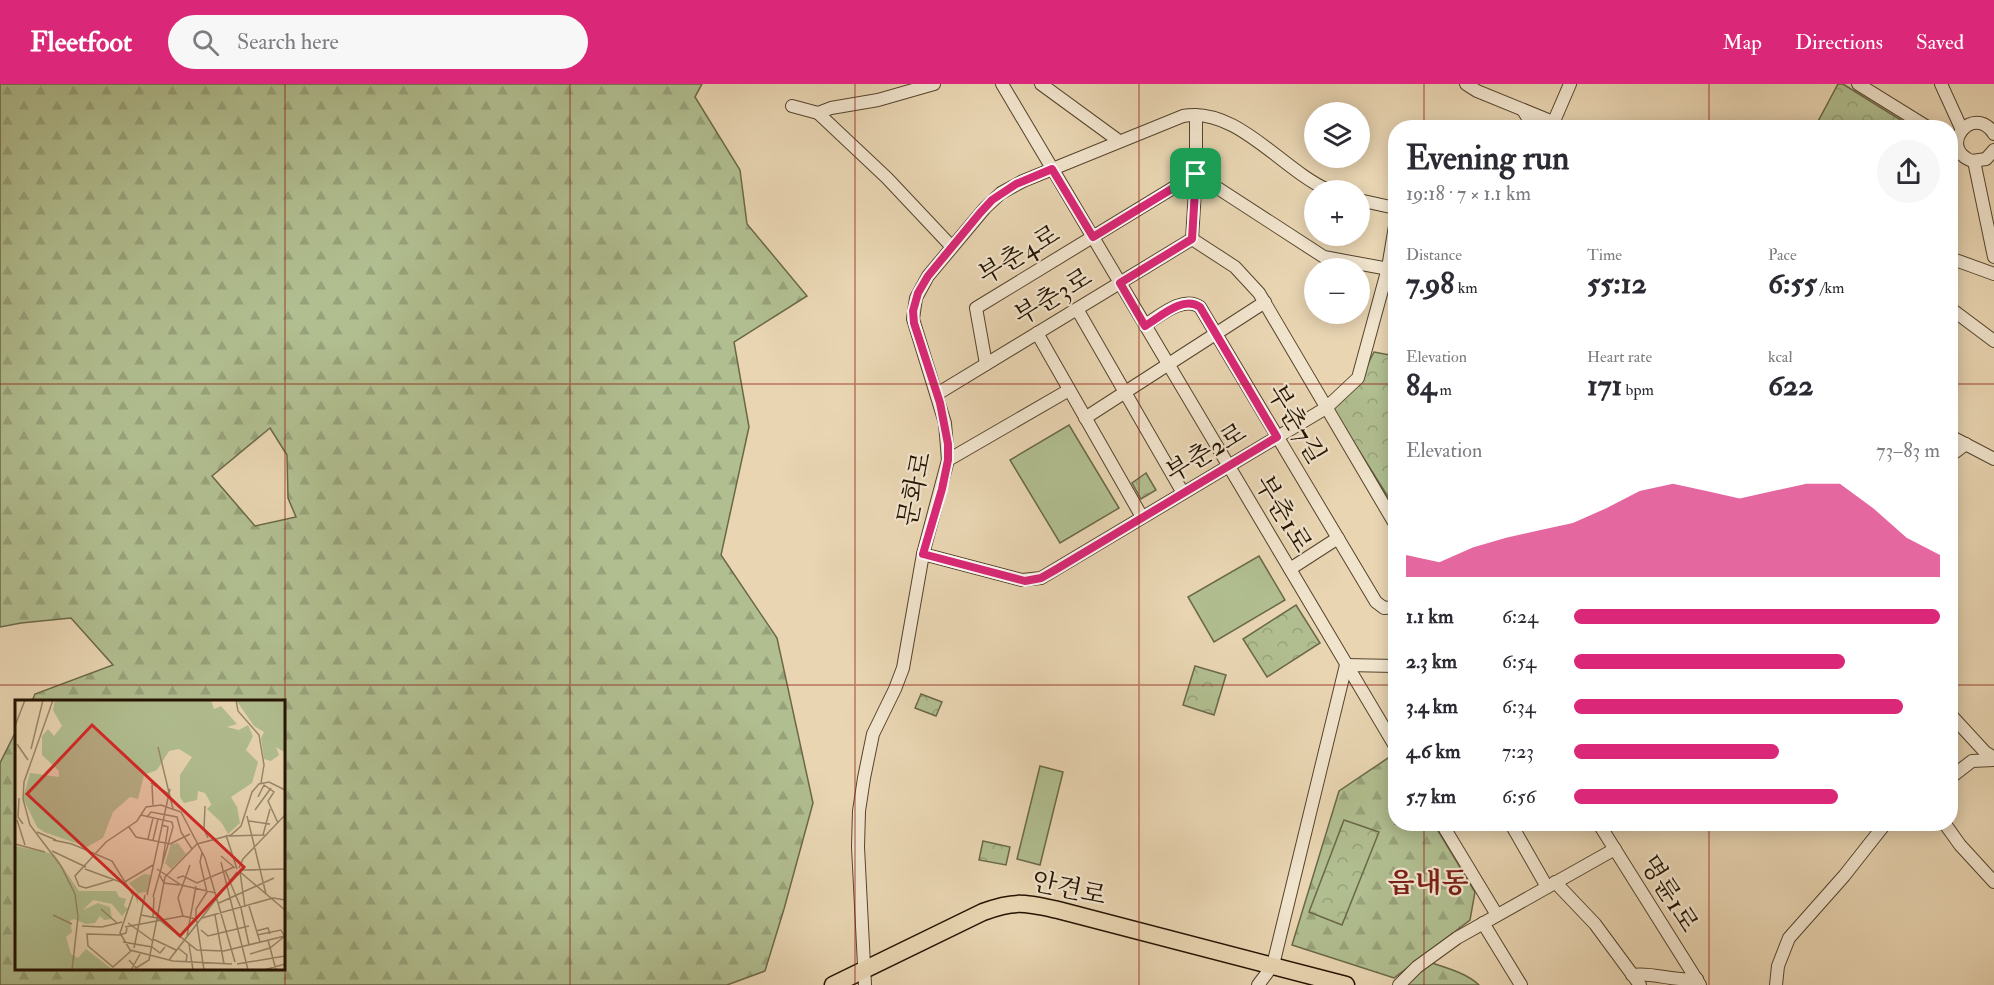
<!DOCTYPE html>
<html lang="en">
<head>
<meta charset="utf-8">
<style>
  body { margin:0; font-family:"IM FELL Double Pica","Noto Serif KR",serif; background:#f7f7f7; color:#2b2b33; height:100vh; display:flex; flex-direction:column; font-size:22px; white-space:nowrap }
  * { box-sizing:border-box; margin:0 }
  p { font-size:20px; color:#7c7c81 }
  .icon { flex:none; width:33px; height:33px; fill:none; stroke:currentColor; stroke-width:2; stroke-linecap:round; stroke-linejoin:round }
  .map { position:relative; flex:1; overflow:hidden }
  .details { position:absolute; left:1388px; top:36px; width:570px; height:711px; display:flex; flex-direction:column; background:#fff; border-radius:24px; box-shadow:0 3px 15px #0003 }
  .details>* { flex:none }
  .controls { position:absolute; left:1304px; top:18px; display:grid; gap:12px }
  .controls a { display:grid; place-items:center; width:66px; height:66px; border-radius:50%; background:#fff; box-shadow:0 3px 15px #0003; font-size:30px }
  .pin { position:absolute; display:grid; place-items:center; width:51px; height:51px; color:#fff; margin:-26px; border-radius:12px; box-shadow:0 3px 9px #0006 }
  .round { display:grid; place-items:center; flex:none; width:63px; height:63px; border-radius:32px; background:#f7f7f7 }
  .summary { display:flex; align-items:center; justify-content:space-between; height:102px; padding:0 18px }
  h1 { font-size:33px; font-weight:700; line-height:45px }
  .metrics { display:grid; grid-template-columns:repeat(3,1fr); gap:9px; height:102px; padding:6px 18px }
  .metrics div { display:grid; align-content:center }
  .metrics b { font-size:30px; font-weight:700 }
  .metrics small { font-size:16px; font-weight:400 }
  .metrics p { font-size:16px }
  .chart { height:168px; padding:12px 18px }
  .chart p { display:flex; justify-content:space-between }
  .chart svg { width:100%; height:108px; margin-top:6px; fill:#db2777; opacity:.7 }
  ul { padding:0 18px; list-style:none; font-size:20px }
  li { display:grid; grid-template-columns:96px 72px 1fr; align-items:center; height:45px }
  li i { height:15px; border-radius:8px; background:#db2777 }
  header { display:flex; align-items:center; gap:36px; box-sizing:border-box; height:84px; padding:0 30px; background:#db2777; color:#fff }
  header strong { font-size:28px }
  nav { display:flex; gap:33px; margin-inline-start:auto; font-size:21px }
  .search { width:420px; height:54px; background:#f7f7f7; display:flex; align-items:center; gap:15px; box-sizing:border-box; padding:0 21px; border-radius:33px; color:#7c7c81; font-size:22px }
  .map>svg:first-child { display:block }
  .forest { fill:url(#forest-firs); stroke:#6a6848; stroke-width:1.5; fill-rule:evenodd }
  .park { fill:url(#park-crowns); stroke:#6a6848; stroke-width:1.5 }
  .garden { fill:#b1be90; stroke:#6a6848; stroke-width:1.5 }
  .lines { fill:none; stroke-linecap:round; stroke-linejoin:round }
  .minor-casing { stroke:#55442c; stroke-width:14 }
  .major-casing { stroke:#241300; stroke-width:19 }
  .minor { stroke:#f1e4cd; stroke-width:12 }
  .major { stroke:#e9d5b2; stroke-width:16 }
  .route-casing { stroke:#fff; stroke-width:12 }
  .route { stroke:#db2777; stroke-width:8 }
  .grid { fill:none; stroke:#8f2418; stroke-width:1.5; stroke-opacity:0.55 }
  .labels { text-anchor:middle; dominant-baseline:central; stroke-width:4.5; stroke-linejoin:round; paint-order:stroke }
  .street-label { font-size:26px; fill:#241300; stroke:#f1e4cd }
  .quarter-label { font-size:28px; font-weight:bold; fill:#7a1f14; stroke:#f1e4cd }
  .inset-road { fill:none; stroke:#9a876b; stroke-width:1.5 }
  .view { fill:#d62828; fill-opacity:0.15; stroke:#d62828; stroke-width:3 }
  .inset-edge { fill:none; stroke:#241300; stroke-width:3 }
</style>
</head>
<body>
<header>
<strong>Fleetfoot</strong>
<div class="search"><svg class="icon" aria-label="search" viewBox="0 0 24 24"><circle cx="10" cy="10" r="6"/><path d="M15 15l6 6"/></svg>Search here</div>
<nav><a>Map</a><a>Directions</a><a>Saved</a></nav>
</header>
<div class="map">
<svg width="1994" height="901" viewBox="0 0 1994 901">
  <defs>
    <pattern id="forest-firs" width="22" height="20" patternUnits="userSpaceOnUse" patternTransform="scale(1.5)"><rect width="22" height="20" fill="#b1be90"/><path d="M5 1l3.5 6h-7zM16 11l3.5 6h-7z" fill="#98a27a"/></pattern>
    <pattern id="park-crowns" width="20" height="18" patternUnits="userSpaceOnUse" patternTransform="scale(1.5)"><rect width="20" height="18" fill="#b1be90"/><path d="M2 6a3 3 0 1 1 6 0M12 15a3 3 0 1 1 6 0" fill="none" stroke="#98a27a"/></pattern>
  </defs>
  <rect width="100%" height="100%" fill="#e9d5b2"/>
  <filter id="stains"><feTurbulence type="fractalNoise" baseFrequency=".00333" numOctaves="4"/><feColorMatrix values="0 0 0 0 .2 0 0 0 0 .09 0 0 0 0 .02 0 0 0 .5 -.17"/></filter>
  <radialGradient id="worn" r=".72"><stop offset=".6" stop-color="#630" stop-opacity="0"/><stop offset="1" stop-color="#630" stop-opacity=".3"/></radialGradient>
  <g class="forest">
    <path d="M 0,0 L 702,0 L 695,13 L 740,86 L 747,140 L 807,212 L 734,258 L 749,343 L 721,471 L 777,554 L 813,719 L 784,825 L 765,887 L 727,901 L 0,901 L 0,679 L 16,647 L 16,884 L 284,884 L 284,618 L 32,617 L 35,610 L 113,581 L 71,534 L 21,539 L 0,543 ZM 270,344 L 287,371 L 288,414 L 296,433 L 255,442 L 212,392 Z"/>
    <path d="M 1394,670 L 1395,740 L 1434,740 L 1475,808 L 1470,836 L 1394,894 L 1292,861 L 1339,707 Z"/>
    <path d="M 1429,878 C 1444,883 1467,889 1479,901 L 1400,901 Z"/>
  </g>
  <g class="park">
    <path d="M 1838,0 L 1843,0 L 1912,43 L 1815,43 Z"/>
    <path d="M 1374,268 L 1395,272 L 1395,424 L 1331,322 L 1358,299 Z"/>
    <path d="M 1146,389 L 1156,406 L 1141,415 L 1132,399 Z"/>
    <path d="M 1296,521 L 1320,559 L 1267,593 L 1243,555 Z"/>
    <path d="M 1195,582 L 1226,591 L 1214,631 L 1183,621 Z"/>
    <path d="M 921,610 L 942,618 L 936,632 L 915,624 Z"/>
    <path d="M 1344,736 L 1379,748 L 1342,841 L 1309,828 Z"/>
    <path d="M 983,757 L 1010,763 L 1006,781 L 979,776 Z"/>
  </g>
  <g class="garden">
    <path d="M 1069,341 L 1119,424 L 1060,459 L 1010,376 Z"/>
    <path d="M 1259,472 L 1285,516 L 1214,558 L 1188,513 Z"/>
    <path d="M 1040,682 L 1063,688 L 1040,781 L 1017,775 Z"/>
  </g>
  <g class="lines">
    <defs>
      <g id="minor">
        <path d="M 1002,0 L 1395,662"/>
        <path d="M 1041,0 L 1119,57"/>
        <path d="M 1466,0 L 1477,7 L 1553,38"/>
        <path d="M 1858,0 L 1929,44"/>
        <path d="M 1941,0 L 1962,46"/>
        <path d="M 792,22 L 818,29 L 831,24 L 878,16 L 934,0"/>
        <path d="M 1523,26 L 1534,44"/>
        <path d="M 818,29 L 887,94 L 952,163"/>
        <path d="M 1551,44 L 1570,0"/>
        <path d="M 1994,50 C 1974,18 1936,63 1972,77 L 1986,75 L 1994,66"/>
        <path d="M 1974,77 L 1994,173"/>
        <path d="M 1359,116 L 1395,124"/>
        <path d="M 1192,155 L 1196,90 L 1196,31"/>
        <path d="M 1950,174 L 1994,190"/>
        <path d="M 1950,224 L 1994,257"/>
        <path d="M 1077,225 L 1183,409"/>
        <path d="M 1145,241 C 1160,232 1183,211 1200,223 L 1376,518 L 1384,524 L 1395,523"/>
        <path d="M 1037,249 L 1142,433"/>
        <path d="M 986,280 L 976,224 L 1196,90 L 1324,173 L 1394,186"/>
        <path d="M 937,310 L 1192,155 L 1235,183 L 1259,209 L 1395,440"/>
        <path d="M 1085,334 L 1265,218"/>
        <path d="M 1950,352 L 1994,375"/>
        <path d="M 1950,372 L 1966,360"/>
        <path d="M 948,376 L 1069,306"/>
        <path d="M 923,470 L 1022,496 L 1041,494 L 1326,324 L 1358,294 L 1388,184 L 1395,142"/>
        <path d="M 1290,485 L 1338,454"/>
        <path d="M 1346,581 L 1395,582"/>
        <path d="M 1950,630 L 1985,668 L 1994,674"/>
        <path d="M 1950,694 L 1972,677 L 1994,676"/>
        <path d="M 1442,740 L 1497,831"/>
        <path d="M 1511,740 L 1547,803"/>
        <path d="M 1599,740 L 1700,901"/>
        <path d="M 1945,740 L 1960,761 L 1994,798"/>
        <path d="M 1555,798 L 1595,840 L 1640,901"/>
        <path d="M 1483,839 L 1521,901"/>
        <path d="M 1632,891 C 1654,888 1674,898 1697,895"/>
        <path d="M 865,901 L 858,763 L 859,727 L 864,694 L 873,650 L 895,605 L 903,584 L 923,470 L 948,376 L 945,339 L 913,235 L 916,214 L 928,192 L 985,124 L 1001,109 L 1023,97 L 1183,32 C 1237,22 1282,86 1328,106"/>
        <path d="M 1258,901 L 1273,881 L 1346,581"/>
        <path d="M 1399,901 L 1417,883 L 1457,854 L 1615,765"/>
        <path d="M 1776,901 L 1778,882 L 1789,854 L 1844,792 L 1885,740"/>
      </g>
      <path id="major" d="M 833,901 L 983,828 C 1015,816 1025,819 1058,826 L 1346,901"/>
    </defs>
    <use href="#minor" class="minor-casing"/>
    <use href="#major" class="major-casing"/>
    <use href="#minor" class="minor"/>
    <use href="#major" class="major"/>
  </g>
  <g class="lines">
    <defs>
      <path id="route" d="M 1052,85 L 1093,153 L 1196,90 L 1192,155 L 1120,199 L 1145,242 C 1160,233 1183,211 1200,223 L 1277,353 L 1055,486 L 1041,494 L 1025,497 L 923,470 L 942,405 L 948,376 L 948,360 L 940,319 L 914,239 L 913,227 L 918,209 L 928,192 L 980,129 L 992,116 L 1016,100 Z"/>
    </defs>
    <use href="#route" class="route-casing"/>
    <use href="#route" class="route"/>
  </g>
  <path class="grid" d="M 285,0 L 285,901M 570,0 L 570,901M 855,0 L 855,901M 1139,0 L 1139,901M 1424,0 L 1424,44M 1709,0 L 1709,44M 0,300 L 1395,300M 1950,300 L 1994,300M 0,601 L 1395,601M 1950,601 L 1994,601M 1424,740 L 1424,901M 1709,740 L 1709,901"/>
  <g class="labels">
    <g class="street-label">
      <text transform="translate(1019 171) rotate(-31)">부춘4로</text>
      <text transform="translate(1053 213) rotate(-31)">부춘3로</text>
      <text transform="translate(1296 340) rotate(59)">부춘7길</text>
      <text transform="translate(1206 369) rotate(-31)">부춘2로</text>
      <text transform="translate(915 405) rotate(-78)">문화로</text>
      <text transform="translate(1283 430) rotate(59)">부춘1로</text>
      <text transform="translate(1069 805) rotate(12)">안견로</text>
      <text transform="translate(1669 810) rotate(58)">명륜1로</text>
    </g>
    <g class="quarter-label">
      <text x="1428" y="799">읍내동</text>
    </g>
  </g>
  <g transform="translate(15 616)">
    <rect width="270" height="270" fill="#e9d5b2"/>
    <path d="M 40,0 L 196,0 L 199,9 L 206,6 L 222,24 L 212,27 L 224,30 L 233,25 L 238,36 L 231,50 L 243,62 L 237,83 L 216,97 L 222,107 L 225,123 L 213,134 L 190,93 L 183,91 L 182,100 L 169,103 L 165,97 L 165,75 L 177,57 L 164,49 L 154,51 L 142,70 L 129,75 L 123,99 L 115,97 L 98,112 L 88,138 L 72,147 L 29,132 L 22,127 L 8,98 L 15,73 L 44,77 L 44,71 L 27,55 L 27,36 L 33,29 L 39,36 L 47,26 L 38,10 ZM 221,0 L 270,0 L 269,52 L 261,47 L 264,55 L 256,61 L 249,59 L 246,38 L 249,32 L 239,26 ZM 0,146 L 39,154 L 64,191 L 101,191 L 104,197 L 111,199 L 109,206 L 113,209 L 107,216 L 97,204 L 78,200 L 68,210 L 83,203 L 95,207 L 97,219 L 89,220 L 85,216 L 80,223 L 71,224 L 59,219 L 55,221 L 57,232 L 51,237 L 56,254 L 63,258 L 71,249 L 98,270 L 0,270 ZM 129,174 L 136,175 L 132,192 L 123,193 L 123,204 L 119,194 L 123,193 L 114,183 Z" fill="#b1be90"/>
    <path d="M 163,143 L 171,154 L 156,169 L 150,163 L 156,144 Z" fill="#b1be90"/>
    <path d="M 200,101 L 210,116 L 208,124 L 192,109 Z" fill="#b1be90"/>
    <path class="inset-road" d="M 38,0 L 9,82 L 8,99 L 15,125 L 46,166 L 60,194 L 63,217 L 57,270M 221,0 L 223,11 L 244,35 L 249,65 L 246,83M 0,26 L 10,0M 2,44 L 13,60M 143,47 L 158,109M 16,49 L 28,0M 136,83 L 154,94M 137,85 L 138,105M 243,97 L 249,85 L 259,92 L 253,101 L 263,123M 4,98 L 3,117 L 8,124M 190,106 L 189,129 L 193,138M 240,110 L 256,88M 126,115 L 157,122 L 158,127 L 138,197M 232,116 L 251,194M 132,117 L 136,112 L 162,117 L 166,132 L 177,149M 2,120 L 10,145M 234,121 L 255,124M 147,125 L 153,127 L 147,165M 114,127 L 121,137 L 155,144 L 175,134M 22,132 L 41,140M 211,135 L 222,169M 248,135 L 255,109M 214,136 L 252,135M 133,139 L 138,118M 38,140 L 57,144 L 97,161 L 118,195 L 105,233 L 115,250 L 158,261 L 217,264M 138,140 L 143,119M 0,144 L 30,152M 37,151 L 71,167M 187,153 L 185,162 L 192,192 L 181,209 L 181,217 L 189,270M 206,156 L 220,168M 206,162 L 233,270M 224,168 L 228,159 L 270,115M 70,169 L 108,183 L 138,165M 142,169 L 166,185 L 201,193M 210,170 L 226,208 L 234,245M 226,170 L 270,169M 225,172 L 270,210M 225,172 L 230,207M 144,174 L 149,183 L 164,185M 162,178 L 168,176 L 182,183 L 219,167M 98,180 L 71,188 L 64,186 L 60,176 L 91,142 L 122,121 L 131,107 L 146,105 L 166,112 L 190,158 L 220,262M 132,195 L 155,89M 204,203 L 259,178M 234,206 L 245,242M 86,209 L 102,223M 38,215 L 57,224M 126,215 L 142,218 L 182,250 L 209,251 L 270,236M 200,215 L 209,264M 168,216 L 163,198 L 175,165M 138,217 L 139,197M 187,218 L 258,198 L 270,200M 113,223 L 138,241M 67,226 L 87,227 L 107,222M 110,227 L 168,216 L 181,219M 112,228 L 111,233 L 105,235 L 72,234 L 73,246 L 98,267 L 116,251M 186,230 L 193,236 L 234,226M 241,231 L 253,228 L 255,234M 242,235 L 266,230 L 270,237M 172,236 L 181,186M 138,239 L 161,250M 253,240 L 261,270M 108,242 L 137,247 L 145,253 L 150,247M 174,244 L 178,270M 119,248 L 130,195M 163,248 L 172,255 L 171,262M 235,254 L 255,248 L 270,236M 114,260 L 121,268 L 134,260 L 150,177 L 182,144 L 216,135 L 226,126 L 237,92 L 244,84 L 254,82 L 270,90M 154,260 L 222,172M 222,264 L 270,256M 116,270 L 125,254M 249,270 L 270,264"/>
    <path class="view" d="M 77,25 L 229,167 L 165,236 L 12,94 Z"/>
    <rect width="270" height="270" class="inset-edge"/>
  </g>
  <rect width="100%" height="100%" filter="url(#stains)"/>
  <rect width="100%" height="100%" fill="url(#worn)"/>
</svg>
<div class="controls">
<a><svg class="icon" aria-label="layers" viewBox="0 0 24 24"><path d="M12 4l9 5-9 5-9-5zM3 14l9 5 9-5"/></svg></a>
<a>+</a>
<a>−</a>
</div>
<div class="pin" style="left:1196px;top:90px;background:#1e9e55"><svg class="icon" aria-label="arrive" viewBox="0 0 24 24"><path d="M6 21V4h12l-3 4 3 4H6"/></svg></div>
<section class="details">
<div class="summary"><div><h1>Evening run</h1><p>19:18 · 7 × 1.1 km</p></div><a class="round"><svg class="icon" aria-label="share" viewBox="0 0 24 24"><path d="M12 15V3M7 8l5-5 5 5M5 13v7h14v-7"/></svg></a></div>
<div class="metrics">
<div><p>Distance</p><b>7.98<small> km</small></b></div>
<div><p>Time</p><b>55:12</b></div>
<div><p>Pace</p><b>6:55<small> /km</small></b></div>
</div>
<div class="metrics">
<div><p>Elevation</p><b>84<small> m</small></b></div>
<div><p>Heart rate</p><b>171<small> bpm</small></b></div>
<div><p>kcal</p><b>622</b></div>
</div>
<div class="chart"><p><span>Elevation</span>73–83 m</p>
<svg viewBox="0 0 160 44" preserveAspectRatio="none"><path d="M0 44V35L10 38L20 32L30 28L40 25L50 22L60 16L70 9L80 6L90 9L100 12L110 9L120 6L130 6L140 16L150 28L160 35V44z"/></svg>
</div>
<ul>
<li><b>1.1 km</b>6:24<i style="width:100%"></i></li>
<li><b>2.3 km</b>6:54<i style="width:74%"></i></li>
<li><b>3.4 km</b>6:34<i style="width:90%"></i></li>
<li><b>4.6 km</b>7:23<i style="width:56%"></i></li>
<li><b>5.7 km</b>6:56<i style="width:72%"></i></li>
</ul>
</section>
</div>
</body>
</html>
